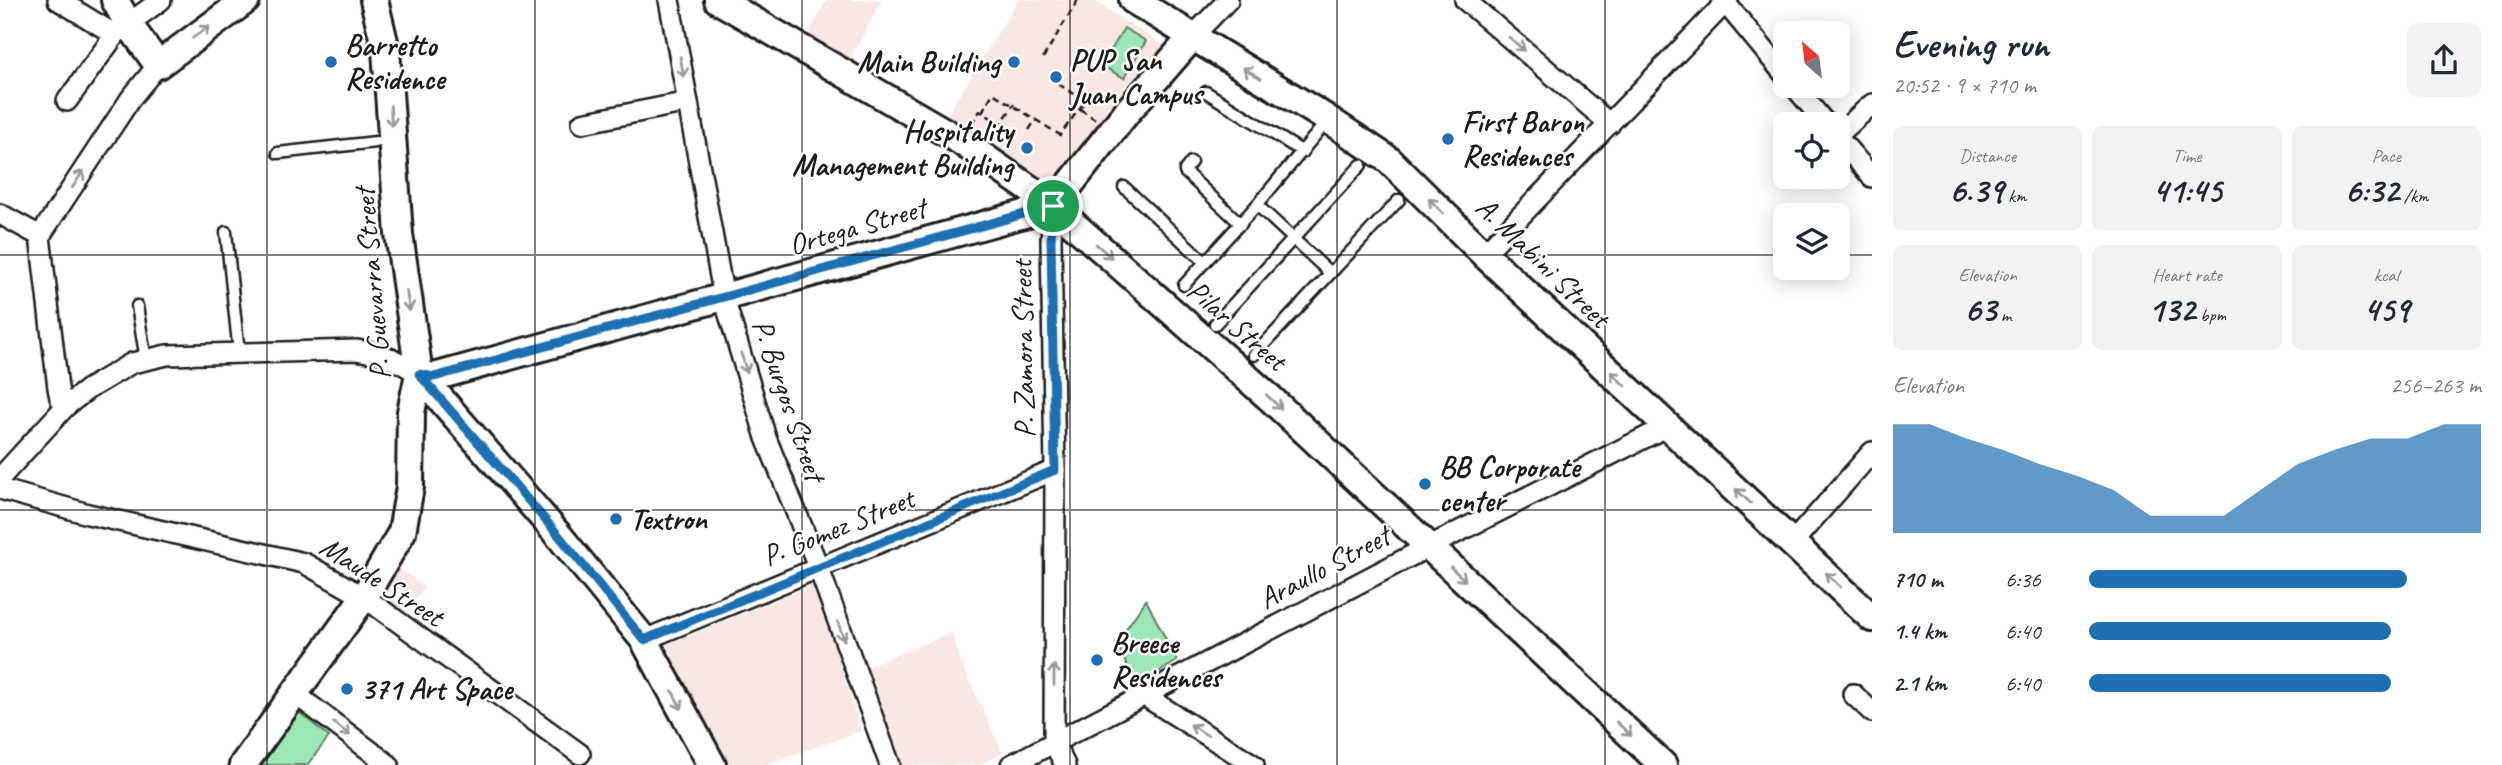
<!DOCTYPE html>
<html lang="en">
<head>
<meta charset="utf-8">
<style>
  body { margin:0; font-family:Caveat,sans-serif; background:#f2f2f3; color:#1f2937; height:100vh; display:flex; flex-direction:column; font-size:26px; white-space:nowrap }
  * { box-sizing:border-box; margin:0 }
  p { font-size:23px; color:#747a83 }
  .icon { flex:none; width:38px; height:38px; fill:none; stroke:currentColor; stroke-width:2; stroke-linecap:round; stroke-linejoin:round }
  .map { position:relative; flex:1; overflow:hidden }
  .drawer { display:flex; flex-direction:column; background:#fff; width:630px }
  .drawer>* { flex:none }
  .needle { width:46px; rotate:332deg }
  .tools { position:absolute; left:1773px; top:21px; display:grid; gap:14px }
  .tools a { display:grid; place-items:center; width:77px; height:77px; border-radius:10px; background:#fff; box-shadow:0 4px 18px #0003; font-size:35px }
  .pin { position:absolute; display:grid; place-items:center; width:60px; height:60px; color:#fff; margin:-30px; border:4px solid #fff; border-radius:50%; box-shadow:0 2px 7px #0007 }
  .round { display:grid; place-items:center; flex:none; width:74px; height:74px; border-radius:10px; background:#f2f2f3 }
  .headline { display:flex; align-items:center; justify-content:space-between; height:119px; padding:0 21px }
  h1 { font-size:38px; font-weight:700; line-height:52px }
  .figures { display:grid; grid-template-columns:repeat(3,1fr); gap:10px; height:119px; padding:7px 21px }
  .figures div { display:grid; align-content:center; border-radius:10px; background:#f2f2f3; text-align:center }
  .figures b { font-size:35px; font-weight:700 }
  .figures small { font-size:19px; font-weight:400 }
  .figures p { font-size:19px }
  .chart { height:196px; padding:14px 21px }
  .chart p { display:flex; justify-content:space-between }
  .chart svg { width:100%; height:126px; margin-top:7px; fill:#1f6fb2; opacity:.7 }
  ul { padding:0 21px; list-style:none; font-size:23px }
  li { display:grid; grid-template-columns:112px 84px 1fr; align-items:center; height:52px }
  li i { height:18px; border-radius:9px; background:#1f6fb2 }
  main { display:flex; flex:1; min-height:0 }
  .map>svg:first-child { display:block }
  .built { fill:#f8e7e4 }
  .green { fill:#9de6b5; stroke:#5c8168; stroke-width:2 }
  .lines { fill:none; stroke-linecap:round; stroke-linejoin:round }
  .lane-casing { stroke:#1c1c1c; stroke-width:15 }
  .street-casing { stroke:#1c1c1c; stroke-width:24 }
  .secondary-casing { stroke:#1c1c1c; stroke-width:32 }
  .path { stroke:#1c1c1c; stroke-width:2.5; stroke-dasharray:7 5; stroke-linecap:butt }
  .lane { stroke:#fff; stroke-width:10 }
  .street { stroke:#fff; stroke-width:19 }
  .secondary { stroke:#fff; stroke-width:26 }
  .oneway { stroke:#999 }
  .route-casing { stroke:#fff; stroke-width:14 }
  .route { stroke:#1f6fb2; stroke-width:9 }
  .grid { fill:none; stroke:#1c1c1c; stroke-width:2; stroke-opacity:0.55 }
  .poi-dot { fill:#1f6fb2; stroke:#fff; stroke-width:2.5 }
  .labels { text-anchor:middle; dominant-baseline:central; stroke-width:5; stroke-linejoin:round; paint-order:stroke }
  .poi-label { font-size:30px; font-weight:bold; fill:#1c1c1c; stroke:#fff; text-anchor:start }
  .street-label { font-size:30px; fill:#1c1c1c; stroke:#fff }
</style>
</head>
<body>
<main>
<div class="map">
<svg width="1872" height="765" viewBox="0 0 1872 765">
  <rect width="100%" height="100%" fill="#fff"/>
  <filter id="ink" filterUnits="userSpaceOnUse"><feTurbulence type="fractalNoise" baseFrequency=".0143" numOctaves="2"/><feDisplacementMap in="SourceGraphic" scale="14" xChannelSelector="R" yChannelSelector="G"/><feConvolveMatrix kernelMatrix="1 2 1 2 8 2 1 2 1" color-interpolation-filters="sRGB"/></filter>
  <g filter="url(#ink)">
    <g class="built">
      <path d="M 827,0 L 882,0 L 850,58 L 808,35 Z"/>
      <path d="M 1018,0 L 1093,0 L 1164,46 L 1054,189 L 944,120 Z"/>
      <path d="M 397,567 L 424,587 L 405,614 L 377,595 Z"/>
      <path d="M 815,584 L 861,731 L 764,765 L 723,765 L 662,647 Z"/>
      <path d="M 951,633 L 967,677 L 1003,753 L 978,765 L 899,765 L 865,668 Z"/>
    </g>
    <g class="green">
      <path d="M 1124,28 L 1146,41 L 1124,78 L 1102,66 Z"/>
      <path d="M 1146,600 L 1177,661 L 1137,686 L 1116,643 Z"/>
      <path d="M 293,707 L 329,737 L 307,765 L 252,765 Z"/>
    </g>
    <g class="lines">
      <defs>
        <g id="lane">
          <path d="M 1206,92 L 1303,152"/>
          <path d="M 278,153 L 376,142"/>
          <path d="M 1191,162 L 1185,170 L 1185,172 L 1241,224"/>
          <path d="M 1124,187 L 1205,262"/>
          <path d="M 1257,205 L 1330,273"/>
          <path d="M 226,232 L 239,353"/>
          <path d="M 1184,285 L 1257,205 L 1323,126"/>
          <path d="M 137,306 L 146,360"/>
          <path d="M 1215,324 L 1361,165"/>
          <path d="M 1254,355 L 1399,200"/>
        </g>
        <g id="street">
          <path d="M 58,0 L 114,34"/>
          <path d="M 669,0 L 724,298 L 766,438 L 818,566 L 890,765"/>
          <path d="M 1465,0 L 1610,124"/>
          <path d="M 1723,0 L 1785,75"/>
          <path d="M 1193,36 L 1228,0"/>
          <path d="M 1794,86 L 1826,124"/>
          <path d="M 67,101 L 117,32 L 161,0"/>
          <path d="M 582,123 L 688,102"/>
          <path d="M 1838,135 L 1872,104"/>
          <path d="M 1838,138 L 1872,177"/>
          <path d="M 1053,206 L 1051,240 L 1055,470 L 1054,743 L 1065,765"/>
          <path d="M 0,214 L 40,236"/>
          <path d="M 1484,254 L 1728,0"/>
          <path d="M 66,406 L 60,398 L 58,388 L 40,236 L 131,98 L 158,65"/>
          <path d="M 0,478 L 66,406 L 88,389 L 132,363 L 167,355 L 356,350 C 381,353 398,360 419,374"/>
          <path d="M 0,489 L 88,514 L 304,563 L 364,597 L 580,754"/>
          <path d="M 1793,542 L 1872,452"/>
          <path d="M 644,640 L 1055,470"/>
          <path d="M 294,693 L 389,765"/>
          <path d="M 1853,694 L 1872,712"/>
          <path d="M 1143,695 L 1254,765"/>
          <path d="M 1011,765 L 1428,547 L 1668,426"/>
        </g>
        <g id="secondary">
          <path d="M 115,0 L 127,22 L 158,65 L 246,0"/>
          <path d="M 718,0 L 962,142 L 1047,201 L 1271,399 L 1663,765"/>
          <path d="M 1133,0 L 1326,118 L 1389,160 L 1484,254 L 1872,618"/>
          <path d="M 419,374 L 434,377 L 1053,206 L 1126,113 L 1193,36"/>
          <path d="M 419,374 L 560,537 L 644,640 L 712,765"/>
          <path d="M 243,765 L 364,597 L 402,532 L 410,487 L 411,412 L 419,374 L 399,234 L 386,50 L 374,0"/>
        </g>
      </defs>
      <use href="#lane" class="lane-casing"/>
      <use href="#street" class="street-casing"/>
      <use href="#secondary" class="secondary-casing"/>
      <g class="path">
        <path d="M 1043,58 L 1078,0"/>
        <path d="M 1080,109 L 1095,119"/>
        <path d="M 982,112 L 993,93 L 1060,135 L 1085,101 L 1049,78"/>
        <path d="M 972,124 L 980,111 L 1001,124 L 1014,104"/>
        <path d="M 1029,130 L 1036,119"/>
      </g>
      <use href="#lane" class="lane"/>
      <use href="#street" class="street"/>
      <use href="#secondary" class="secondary"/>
    </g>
    <defs><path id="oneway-shaft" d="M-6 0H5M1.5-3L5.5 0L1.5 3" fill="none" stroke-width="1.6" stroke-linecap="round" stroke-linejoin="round" transform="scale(1.75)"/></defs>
    <g class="oneway">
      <use href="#oneway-shaft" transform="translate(201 32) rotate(-36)"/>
      <use href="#oneway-shaft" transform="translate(1517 44) rotate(41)"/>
      <use href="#oneway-shaft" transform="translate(682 67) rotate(80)"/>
      <use href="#oneway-shaft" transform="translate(1252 73) rotate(-149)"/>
      <use href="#oneway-shaft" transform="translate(391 116) rotate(86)"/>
      <use href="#oneway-shaft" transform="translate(78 179) rotate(-57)"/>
      <use href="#oneway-shaft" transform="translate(1436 206) rotate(-135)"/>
      <use href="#oneway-shaft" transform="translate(1104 251) rotate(41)"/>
      <use href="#oneway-shaft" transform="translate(408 301) rotate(81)"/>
      <use href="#oneway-shaft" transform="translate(744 363) rotate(73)"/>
      <use href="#oneway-shaft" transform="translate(1618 379) rotate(-137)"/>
      <use href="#oneway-shaft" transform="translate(1274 402) rotate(43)"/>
      <use href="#oneway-shaft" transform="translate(1743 496) rotate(-137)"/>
      <use href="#oneway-shaft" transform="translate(1458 574) rotate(43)"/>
      <use href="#oneway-shaft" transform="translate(1833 580) rotate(-136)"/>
      <use href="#oneway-shaft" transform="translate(841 631) rotate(70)"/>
      <use href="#oneway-shaft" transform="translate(1054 675) rotate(-90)"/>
      <use href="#oneway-shaft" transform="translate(677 700) rotate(62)"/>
      <use href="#oneway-shaft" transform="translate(342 729) rotate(37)"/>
      <use href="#oneway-shaft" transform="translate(1624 729) rotate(43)"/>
      <use href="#oneway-shaft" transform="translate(1199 730) rotate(-148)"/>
    </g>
  </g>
  <g class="lines" filter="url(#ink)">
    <defs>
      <path id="route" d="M 1053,206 L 1051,240 L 1055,470 L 644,640 L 560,537 L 419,374 L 434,377 Z"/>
    </defs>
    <use href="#route" class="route-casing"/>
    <use href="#route" class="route"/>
  </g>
  <path class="grid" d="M 267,0 L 267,765M 535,0 L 535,765M 802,0 L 802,765M 1070,0 L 1070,765M 1337,0 L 1337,765M 1605,0 L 1605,765M 0,255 L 1785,255M 1838,255 L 1872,255M 0,510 L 1872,510"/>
  <g class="poi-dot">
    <circle cx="331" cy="62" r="7"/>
    <circle cx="1014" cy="62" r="7"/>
    <circle cx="1056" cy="77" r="7"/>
    <circle cx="1448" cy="139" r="7"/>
    <circle cx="1027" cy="148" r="7"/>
    <circle cx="1425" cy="484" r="7"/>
    <circle cx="616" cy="519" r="7"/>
    <circle cx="1097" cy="660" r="7"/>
    <circle cx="347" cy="689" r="7"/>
  </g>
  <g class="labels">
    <g class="poi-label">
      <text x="345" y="45">Barretto<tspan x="345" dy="34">Residence</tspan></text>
      <text x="1070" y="60">PUP San<tspan x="1070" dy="34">Juan Campus</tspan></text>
      <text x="1000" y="62" text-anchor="end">Main Building</text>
      <text x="1462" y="122">First Baron<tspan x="1462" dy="34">Residences</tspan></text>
      <text x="1013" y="131" text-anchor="end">Hospitality<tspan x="1013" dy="34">Management Building</tspan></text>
      <text x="1439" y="467">BB Corporate<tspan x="1439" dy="34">center</tspan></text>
      <text x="630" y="519">Textron</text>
      <text x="1111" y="643">Breece<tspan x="1111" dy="34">Residences</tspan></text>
      <text x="361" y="689">371 Art Space</text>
    </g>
    <g class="street-label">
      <text transform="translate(857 226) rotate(-16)">Ortega Street</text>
      <text transform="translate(1543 262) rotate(44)">A. Mabini Street</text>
      <text transform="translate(372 284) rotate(-95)">P. Guevarra Street</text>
      <text transform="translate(1237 325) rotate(41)">Pilar Street</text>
      <text transform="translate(1023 349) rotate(-91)">P. Zamora Street</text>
      <text transform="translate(789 400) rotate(71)">P. Burgos Street</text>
      <text transform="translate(838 527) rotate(-22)">P. Gomez Street</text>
      <text transform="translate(1324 567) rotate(-28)">Araullo Street</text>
      <text transform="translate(382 581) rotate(33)">Maude Street</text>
    </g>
  </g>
</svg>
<div class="tools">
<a><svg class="needle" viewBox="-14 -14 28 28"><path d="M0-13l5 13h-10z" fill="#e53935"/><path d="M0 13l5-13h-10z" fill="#747a83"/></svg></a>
<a><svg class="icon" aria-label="locate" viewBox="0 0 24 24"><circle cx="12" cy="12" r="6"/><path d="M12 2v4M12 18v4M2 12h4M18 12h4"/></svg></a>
<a><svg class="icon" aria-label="layers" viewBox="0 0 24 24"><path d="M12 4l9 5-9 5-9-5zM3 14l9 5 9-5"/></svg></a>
</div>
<div class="pin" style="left:1053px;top:206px;background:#1e9e55"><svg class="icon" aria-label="arrive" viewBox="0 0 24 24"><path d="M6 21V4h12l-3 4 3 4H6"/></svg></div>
</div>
<section class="drawer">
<div class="headline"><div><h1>Evening run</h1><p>20:52 · 9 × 710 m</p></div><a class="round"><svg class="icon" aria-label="share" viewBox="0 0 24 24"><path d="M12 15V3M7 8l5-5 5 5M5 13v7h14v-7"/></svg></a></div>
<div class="figures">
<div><p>Distance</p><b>6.39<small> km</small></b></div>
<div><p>Time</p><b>41:45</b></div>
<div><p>Pace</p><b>6:32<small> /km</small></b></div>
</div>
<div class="figures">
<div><p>Elevation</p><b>63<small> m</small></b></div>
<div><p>Heart rate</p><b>132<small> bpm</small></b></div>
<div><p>kcal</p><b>459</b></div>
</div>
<div class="chart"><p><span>Elevation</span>256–263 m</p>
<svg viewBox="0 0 160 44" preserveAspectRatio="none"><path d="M0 44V6L10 6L20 11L30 15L40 20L50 24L60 29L70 38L80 38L90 38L100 29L110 20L120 15L130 11L140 11L150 6L160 6V44z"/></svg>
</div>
<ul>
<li><b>710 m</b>6:36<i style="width:81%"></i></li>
<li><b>1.4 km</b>6:40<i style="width:77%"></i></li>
<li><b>2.1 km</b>6:40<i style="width:77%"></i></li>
</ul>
</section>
</main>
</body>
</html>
